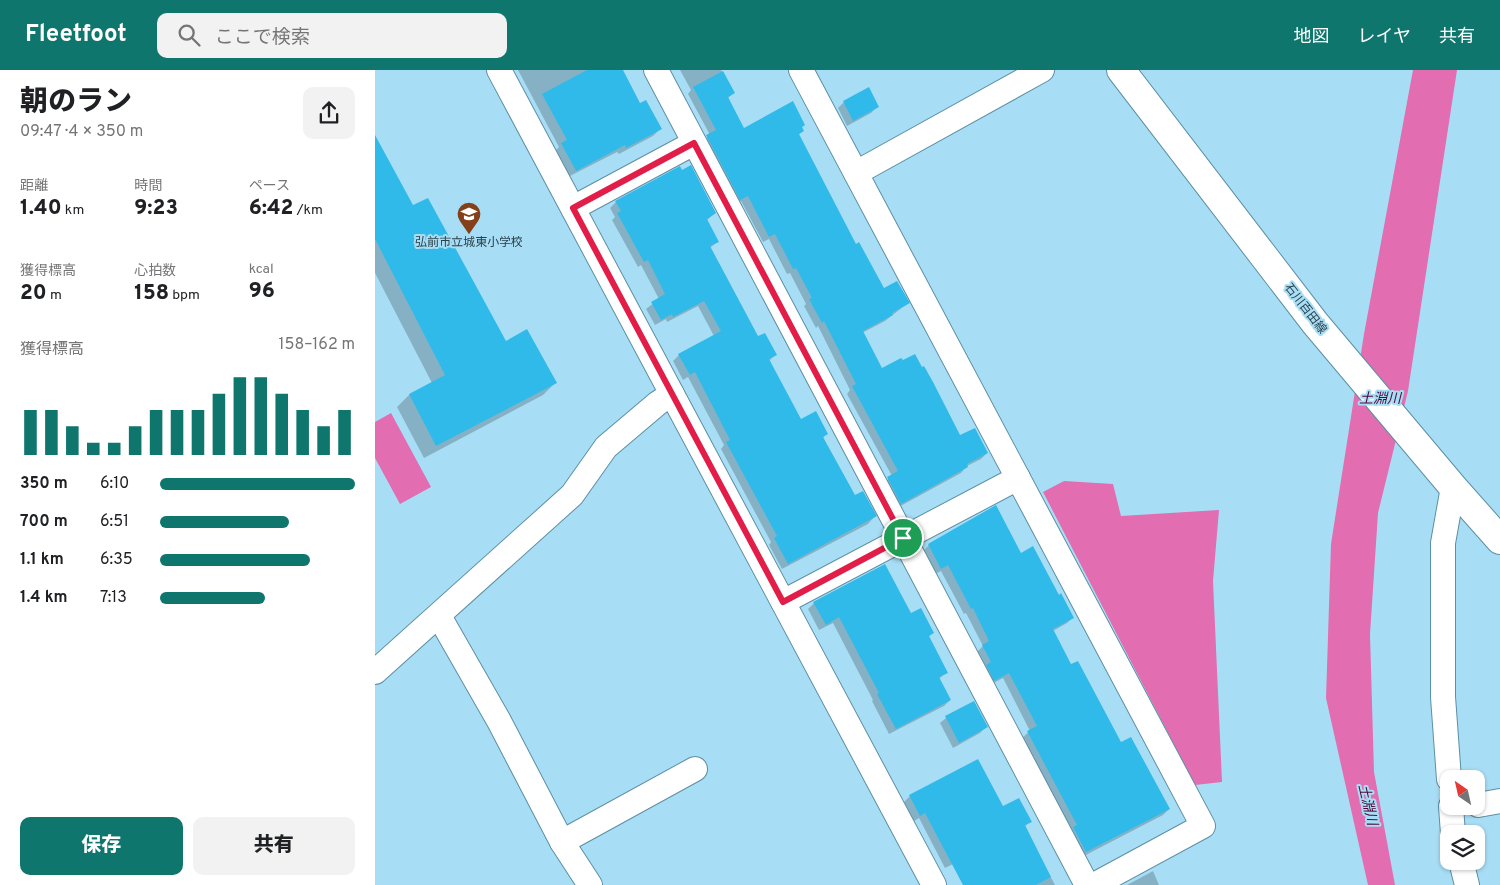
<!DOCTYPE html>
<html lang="ja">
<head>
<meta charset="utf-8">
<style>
  body { margin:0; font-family:Overpass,"Noto Sans JP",sans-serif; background:#f2f2f2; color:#202124; height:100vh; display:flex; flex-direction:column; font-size:19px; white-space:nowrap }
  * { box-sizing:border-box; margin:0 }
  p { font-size:16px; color:#757577 }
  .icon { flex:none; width:28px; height:28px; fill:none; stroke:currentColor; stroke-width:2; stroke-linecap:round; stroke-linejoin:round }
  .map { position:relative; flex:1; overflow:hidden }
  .drawer { display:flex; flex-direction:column; background:#fff; width:375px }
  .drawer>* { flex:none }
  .needle { width:32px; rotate:326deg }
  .controls { position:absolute; left:1065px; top:700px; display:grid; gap:10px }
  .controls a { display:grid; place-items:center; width:45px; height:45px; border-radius:10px; background:#fff; box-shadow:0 1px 4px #0004; font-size:25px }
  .pin { position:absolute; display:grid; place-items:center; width:42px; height:42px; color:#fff; margin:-21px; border:2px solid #fff; border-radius:50%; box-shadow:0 1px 5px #0007 }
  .round { display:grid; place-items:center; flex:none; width:52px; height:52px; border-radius:10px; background:#f2f2f2 }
  .headline { display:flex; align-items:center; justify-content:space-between; height:85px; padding:0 20px }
  h1 { font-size:28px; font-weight:800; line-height:38px }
  .stats { display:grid; grid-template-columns:repeat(3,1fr); gap:8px; height:85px; padding:5px 20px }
  .stats div { display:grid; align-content:center }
  .stats b { font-size:21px; font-weight:800 }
  .stats small { font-size:14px; font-weight:400 }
  .stats p { font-size:14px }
  .chart { height:140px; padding:10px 20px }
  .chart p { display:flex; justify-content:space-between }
  .chart svg { width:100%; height:90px; margin-top:5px; stroke:#0f766e; stroke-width:6 }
  .primary-button { display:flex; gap:10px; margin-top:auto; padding:10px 20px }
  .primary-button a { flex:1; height:58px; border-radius:10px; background:#0f766e; color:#fff; font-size:20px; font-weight:800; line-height:58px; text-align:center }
  .primary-button a+a { background:#f2f2f2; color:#202124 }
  ul { padding:0 20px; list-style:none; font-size:16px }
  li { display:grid; grid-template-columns:80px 60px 1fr; align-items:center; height:38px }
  li i { height:12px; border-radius:6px; background:#0f766e }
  header { display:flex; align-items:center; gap:30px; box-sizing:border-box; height:70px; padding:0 25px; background:#0f766e; color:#fff }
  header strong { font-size:24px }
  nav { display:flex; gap:28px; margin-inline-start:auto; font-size:18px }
  .search { width:350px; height:45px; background:#f2f2f2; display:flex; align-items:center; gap:12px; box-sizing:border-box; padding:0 18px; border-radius:10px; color:#757577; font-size:19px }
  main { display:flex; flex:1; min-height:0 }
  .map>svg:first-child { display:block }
  .water { fill:#e26db0 }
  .shadow { fill:#0003 }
  .building { fill:#30baea }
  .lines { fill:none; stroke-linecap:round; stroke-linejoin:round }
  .minor-casing { stroke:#5c8fa5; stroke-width:26 }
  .secondary-casing { stroke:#5c8fa5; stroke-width:30 }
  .minor { stroke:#fff; stroke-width:24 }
  .secondary { stroke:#fff; stroke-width:28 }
  .route-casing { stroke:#fff; stroke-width:10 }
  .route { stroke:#e11d48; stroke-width:6 }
  .labels { text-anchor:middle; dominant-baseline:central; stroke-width:4; stroke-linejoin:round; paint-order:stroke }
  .poi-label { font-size:12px; fill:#2a4049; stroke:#a8def5 }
  .street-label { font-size:12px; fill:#2a4049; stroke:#a8def5 }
  .water-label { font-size:14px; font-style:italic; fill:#500537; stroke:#a8def5 }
</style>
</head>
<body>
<header>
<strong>Fleetfoot</strong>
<div class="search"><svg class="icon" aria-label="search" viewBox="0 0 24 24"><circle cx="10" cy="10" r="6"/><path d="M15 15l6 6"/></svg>ここで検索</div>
<nav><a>地図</a><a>レイヤ</a><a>共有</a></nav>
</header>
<main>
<section class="drawer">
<div class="headline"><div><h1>朝のラン</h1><p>09:47 · 4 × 350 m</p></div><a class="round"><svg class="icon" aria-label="share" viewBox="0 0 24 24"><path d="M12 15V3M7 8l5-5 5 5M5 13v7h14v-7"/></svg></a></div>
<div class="stats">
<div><p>距離</p><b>1.40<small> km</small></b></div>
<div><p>時間</p><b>9:23</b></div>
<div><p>ペース</p><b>6:42<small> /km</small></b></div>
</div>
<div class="stats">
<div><p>獲得標高</p><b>20<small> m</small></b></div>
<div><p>心拍数</p><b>158<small> bpm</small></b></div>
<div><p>kcal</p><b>96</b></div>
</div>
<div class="chart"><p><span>獲得標高</span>158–162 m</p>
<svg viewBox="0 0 160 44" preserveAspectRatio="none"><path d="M5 44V22M15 44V22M25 44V30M35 44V38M45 44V38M55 44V30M65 44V22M75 44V22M85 44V22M95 44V14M105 44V6M115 44V6M125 44V14M135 44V22M145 44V30M155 44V22"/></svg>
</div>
<ul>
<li><b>350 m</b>6:10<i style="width:100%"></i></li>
<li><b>700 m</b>6:51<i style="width:66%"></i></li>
<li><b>1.1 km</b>6:35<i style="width:77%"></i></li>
<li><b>1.4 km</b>7:13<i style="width:54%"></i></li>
</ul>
<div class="primary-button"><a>保存</a><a>共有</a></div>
</section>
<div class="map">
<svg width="1125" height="815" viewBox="0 0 1125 815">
  <rect width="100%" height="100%" fill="#a8def5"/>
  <g class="water">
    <path d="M 1038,0 L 1082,0 L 1033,321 L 1003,443 L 995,564 L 999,702 L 1020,815 L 993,815 L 951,628 L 956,474 L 989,264 Z"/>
    <path d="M 16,343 L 56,417 L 25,434 L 0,388 L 0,352 Z"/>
    <path d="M 689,411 L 738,414 L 746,446 L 844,440 L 838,511 L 847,712 L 820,715 L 668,422 Z"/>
  </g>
  <g class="shadow">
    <path d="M 143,0 L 246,0 L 265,35 L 285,59 L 278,66 L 244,84 L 242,82 L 193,107 L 180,81 L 184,77 Z"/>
    <path d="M 305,0 L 346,0 L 358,23 L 352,29 L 369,60 L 426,58 L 428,61 L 423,65 L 480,175 L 508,219 L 533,233 L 510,251 L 487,263 L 507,300 L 585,367 L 612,383 L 606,389 L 592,396 L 586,403 L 520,439 L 507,414 L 517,406 L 472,324 L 475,320 L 443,256 L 441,258 L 429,236 L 431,234 L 415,203 L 412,204 L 394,169 L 388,172 L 366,131 L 359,135 L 326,72 L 335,65 L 313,24 L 316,20 Z"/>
    <path d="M 469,32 L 502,37 L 496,43 L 472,56 L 463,38 Z"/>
    <path d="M 0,68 L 38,137 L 130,272 L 180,313 L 168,325 L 49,388 L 22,337 L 34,325 L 57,313 L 0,203 Z"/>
    <path d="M 241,132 L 340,143 L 331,151 L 342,172 L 335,178 L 382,268 L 400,285 L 394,291 L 425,351 L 451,364 L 448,368 L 479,427 L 500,446 L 493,454 L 407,499 L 394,475 L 396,472 L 346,379 L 349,375 L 313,307 L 308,310 L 298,291 L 304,285 L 339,266 L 323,236 L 292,252 L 291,249 L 280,255 L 271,239 L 284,229 L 266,195 L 263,197 L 237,150 L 240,147 L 235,138 Z"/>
    <path d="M 554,475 L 646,484 L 683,526 L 698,547 L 692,553 L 678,561 L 696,596 L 745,674 L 794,739 L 788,745 L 705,788 L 647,668 L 655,661 L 628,608 L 613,616 L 602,582 L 608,576 L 591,543 L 589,544 L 566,501 L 560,504 L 548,481 Z"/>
    <path d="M 439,533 L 536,545 L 557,563 L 553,567 L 572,602 L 564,609 L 575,630 L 569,636 L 514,664 L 497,631 L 498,630 L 458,553 L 444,560 L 433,539 Z"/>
    <path d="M 599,633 L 611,657 L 605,663 L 578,678 L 565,653 L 571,648 Z"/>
    <path d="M 535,726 L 627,738 L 655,752 L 649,757 L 680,815 L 590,815 L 578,794 L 570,798 L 544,748 L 539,751 L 529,732 Z"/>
    <path d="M 778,801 L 784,815 L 752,815 Z"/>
  </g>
  <g class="building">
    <path d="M 212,0 L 248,0 L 265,33 L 271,30 L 287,59 L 251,78 L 250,75 L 201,101 L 186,73 L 192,70 L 167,24 Z"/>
    <path d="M 348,1 L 360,23 L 353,27 L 369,58 L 418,31 L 430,55 L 427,57 L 429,61 L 424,64 L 481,174 L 484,172 L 509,218 L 522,211 L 535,233 L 517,243 L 518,245 L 488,261 L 507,298 L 526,288 L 528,290 L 540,284 L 547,297 L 549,296 L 558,312 L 585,365 L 600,358 L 613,383 L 592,394 L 593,397 L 526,434 L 512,407 L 523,401 L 477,316 L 481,314 L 449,251 L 447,253 L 434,229 L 437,228 L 421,198 L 418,199 L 400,164 L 394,167 L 373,126 L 365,130 L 331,65 L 341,60 L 318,17 Z"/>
    <path d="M 494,17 L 504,37 L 478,51 L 468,31 Z"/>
    <path d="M 0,65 L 38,135 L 53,128 L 131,271 L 152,259 L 182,313 L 61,376 L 34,324 L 70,305 L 0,169 Z"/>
    <path d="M 316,95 L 341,143 L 332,149 L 344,172 L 335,176 L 383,266 L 390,263 L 402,285 L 394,289 L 426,349 L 441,341 L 453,364 L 448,367 L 480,425 L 488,421 L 502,446 L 413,494 L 399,468 L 402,466 L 351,372 L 355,370 L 320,302 L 315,305 L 303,284 L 346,261 L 329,231 L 298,247 L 297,244 L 286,250 L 276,232 L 290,224 L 273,190 L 269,192 L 242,143 L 246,141 L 240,131 L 305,96 L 307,100 Z"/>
    <path d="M 621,435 L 646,483 L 658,476 L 684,525 L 686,523 L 699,548 L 678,559 L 696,594 L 703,591 L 746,672 L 756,667 L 795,739 L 711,782 L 698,757 L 702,755 L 652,661 L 662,656 L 634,603 L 619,611 L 611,595 L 616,592 L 607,575 L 614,571 L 598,538 L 596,539 L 573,495 L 566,499 L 553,474 Z"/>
    <path d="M 510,494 L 536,543 L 546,538 L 559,563 L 554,566 L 573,603 L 564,607 L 576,630 L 521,659 L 502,624 L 504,623 L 464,547 L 451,555 L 438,532 Z"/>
    <path d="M 599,631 L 613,657 L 584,673 L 570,646 Z"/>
    <path d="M 603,689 L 628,736 L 644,728 L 657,752 L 650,755 L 676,807 L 661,815 L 588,815 L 550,743 L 545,746 L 534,725 Z"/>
  </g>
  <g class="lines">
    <defs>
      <g id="minor">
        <path d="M 124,0 L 559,815"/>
        <path d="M 281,0 L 712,815"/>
        <path d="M 426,0 L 828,756 L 719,815"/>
        <path d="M 481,103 L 667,0"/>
        <path d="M 198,138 L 319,73"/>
        <path d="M 408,532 L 643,408"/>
        <path d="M 64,546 L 124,651 L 187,772 L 215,815"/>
        <path d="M 0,602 L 197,425 L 231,377 L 283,333 L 297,324"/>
        <path d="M 1074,709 L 1068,627 L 1068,473 L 1078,417"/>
        <path d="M 1103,735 L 1125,731"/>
        <path d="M 1076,736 L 1078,764"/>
        <path d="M 187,772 L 320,699"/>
        <path d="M 1086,791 L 1092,815"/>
      </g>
      <path id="secondary" d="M 746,0 L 940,253 L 1078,417 L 1125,470"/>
    </defs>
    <use href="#minor" class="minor-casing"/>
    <use href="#secondary" class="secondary-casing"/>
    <use href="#minor" class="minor"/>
    <use href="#secondary" class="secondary"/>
  </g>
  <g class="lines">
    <defs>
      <path id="route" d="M 319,73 L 528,468 L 408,532 L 198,138 Z"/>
    </defs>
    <use href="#route" class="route-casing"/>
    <use href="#route" class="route"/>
  </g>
  <defs>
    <symbol id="school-pin" viewBox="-11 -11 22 30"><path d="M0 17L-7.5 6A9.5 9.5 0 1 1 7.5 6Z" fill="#854019" stroke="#a8def5"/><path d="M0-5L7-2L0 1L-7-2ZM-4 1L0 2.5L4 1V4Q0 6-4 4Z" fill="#fff"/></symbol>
  </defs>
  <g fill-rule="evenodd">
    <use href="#school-pin" x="80" y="130" width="28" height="38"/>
  </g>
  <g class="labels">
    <g class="poi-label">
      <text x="94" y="173">弘前市立城東小学校</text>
    </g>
    <g class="street-label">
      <text transform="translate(930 239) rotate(52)">石川百田線</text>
    </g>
    <g class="water-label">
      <text x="1005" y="329">土淵川</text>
      <text transform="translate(992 735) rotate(77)">土淵川</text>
    </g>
  </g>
</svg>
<div class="controls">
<a><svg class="needle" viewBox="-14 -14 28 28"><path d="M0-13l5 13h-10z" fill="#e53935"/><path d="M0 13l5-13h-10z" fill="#757577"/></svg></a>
<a><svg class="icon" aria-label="layers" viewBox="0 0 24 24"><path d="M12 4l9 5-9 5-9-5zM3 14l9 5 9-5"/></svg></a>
</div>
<div class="pin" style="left:528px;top:468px;background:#1e9e55"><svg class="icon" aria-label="arrive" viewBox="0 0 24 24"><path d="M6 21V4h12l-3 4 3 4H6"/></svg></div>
</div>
</main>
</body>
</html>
